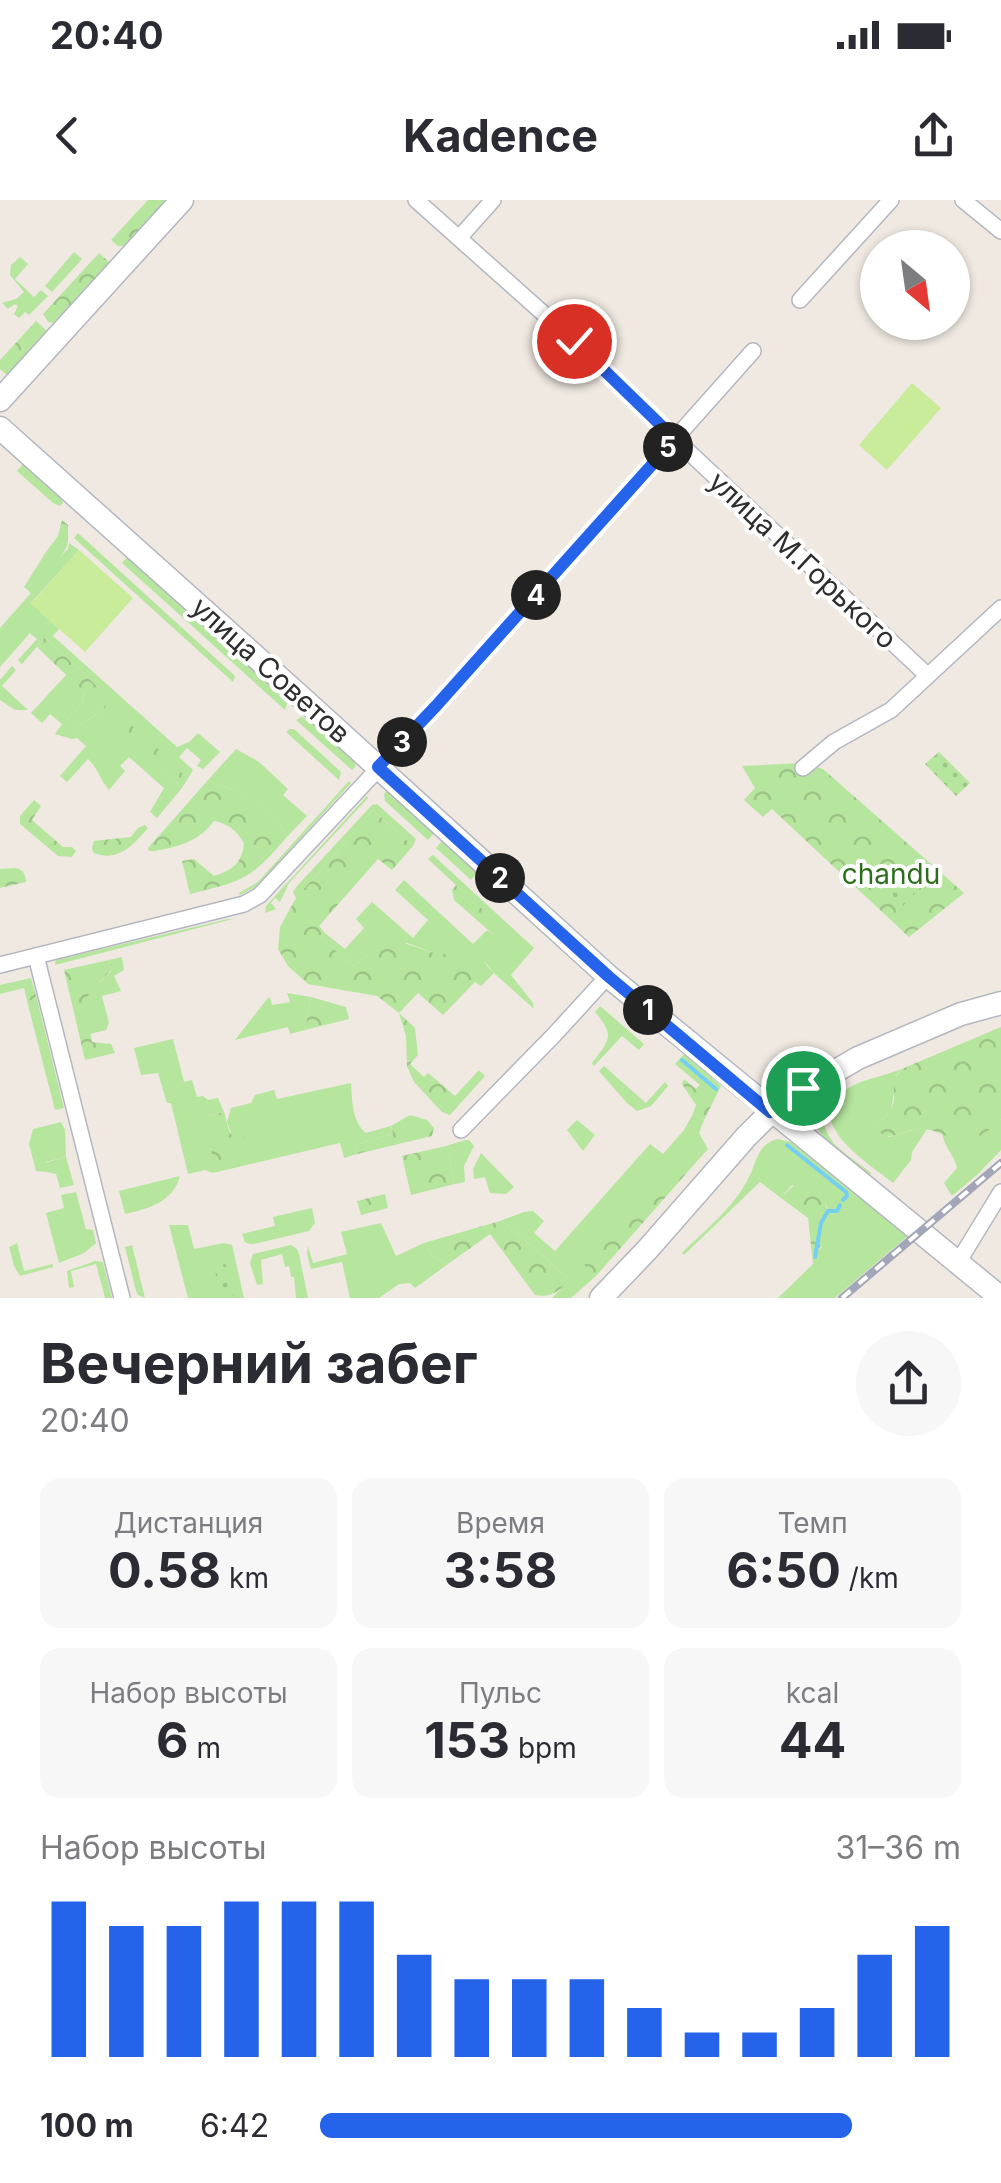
<!DOCTYPE html>
<html lang="ru">
<head>
<meta charset="utf-8">
<style>
  body { margin:0; font-family:Inter,sans-serif; background:#f7f7f7; color:#2b2b33; height:100vh; display:flex; flex-direction:column; font-size:38px; white-space:nowrap }
  * { box-sizing:border-box; margin:0 }
  p { font-size:32px; color:#7c7c81 }
  .icon { flex:none; width:55px; height:55px; fill:none; stroke:currentColor; stroke-width:2; stroke-linecap:round; stroke-linejoin:round }
  .map { position:relative; height:1098px; overflow:hidden }
  .sheet { display:flex; flex-direction:column; background:#fff; flex:1 }
  .sheet>* { flex:none }
  .needle { width:65px; rotate:151deg }
  .controls { position:absolute; left:860px; top:30px; display:grid; gap:20px }
  .controls a { display:grid; place-items:center; width:110px; height:110px; border-radius:50%; background:#fff; box-shadow:0 2px 8px #0004; font-size:50px }
  .pin { position:absolute; display:grid; place-items:center; width:85px; height:85px; color:#fff; margin:-42px; border:5px solid #fff; border-radius:50%; box-shadow:0 2px 10px #0007 }
  .km { position:absolute; width:50px; height:50px; margin:-25px; border-radius:50%; background:#222; color:#fff; font-size:28px; line-height:50px; text-align:center }
  .round { display:grid; place-items:center; flex:none; width:105px; height:105px; border-radius:52px; background:#f7f7f7 }
  .head { display:flex; align-items:center; justify-content:space-between; height:170px; padding:0 40px }
  h1 { font-size:55px; font-weight:700; line-height:75px }
  .figures { display:grid; grid-template-columns:repeat(3,1fr); gap:15px; height:170px; padding:10px 40px }
  .figures div { display:grid; align-content:center; border-radius:20px; background:#f7f7f7; text-align:center }
  .figures b { font-size:50px; font-weight:700 }
  .figures small { font-size:28px; font-weight:400 }
  .figures p { font-size:28px }
  .chart { height:280px; padding:20px 40px }
  .chart p { display:flex; justify-content:space-between }
  .chart svg { width:100%; height:180px; margin-top:10px; stroke:#2563eb; stroke-width:6 }
  ul { padding:0 40px; list-style:none; font-size:32px }
  li { display:grid; grid-template-columns:160px 120px 1fr; align-items:center; height:75px }
  li i { height:25px; border-radius:12px; background:#2563eb }
  .status { display:flex; justify-content:space-between; align-items:center; height:70px; padding:0 50px; background:#fff; direction:ltr }
  .status svg { height:28px; fill:currentColor }
  header { display:flex; justify-content:space-between; align-items:center; height:130px; padding:0 40px; background:#fff; font-size:45px; font-weight:700 }
  .map>svg:first-child { display:block }
  .grass { fill:#b6e59e }
  .forest { fill:url(#forest-crowns) }
  .park { fill:url(#park-dots) }
  .pitch { fill:#c9ec9a }
  .lines { fill:none; stroke-linecap:round; stroke-linejoin:round }
  .stream { stroke:#75cff0; stroke-width:4 }
  .street-casing { stroke:#b4b7c1; stroke-width:18 }
  .secondary-casing { stroke:#b4b7c1; stroke-width:25 }
  .street { stroke:#fff; stroke-width:15 }
  .secondary { stroke:#fff; stroke-width:22 }
  .rail-casing { stroke:#a3a6b8; stroke-width:8 }
  .rail { stroke:#fff; stroke-width:4; stroke-dasharray:11; stroke-linecap:butt }
  .route-casing { stroke:#fff; stroke-width:20 }
  .route { stroke:#2563eb; stroke-width:12 }
  .labels { text-anchor:middle; dominant-baseline:central; stroke-width:8; stroke-linejoin:round; paint-order:stroke }
  .street-label { font-size:28px; fill:#2e2e2e; stroke:#fff }
  .park-label { font-size:28px; fill:#2c6e1b; stroke:#fff }
</style>
</head>
<body>
<div class="status"><b>20:40</b><svg viewBox="0 0 49 12"><path d="M0 12V9h3v3zM5 12V6h3v6zM10 12V3h3v9zM15 12V0h3v12zM26 1h20v11H26zM47 4h2v5h-2z"/></svg></div>
<header><svg class="icon" aria-label="back" viewBox="0 0 24 24"><path d="M15 5l-7 7 7 7"/></svg>Kadence<svg class="icon" aria-label="share" viewBox="0 0 24 24"><path d="M12 15V3M7 8l5-5 5 5M5 13v7h14v-7"/></svg></header>
<div class="map">
<svg width="1001" height="1098" viewBox="0 0 1001 1098">
  <defs>
    <pattern id="forest-crowns" width="20" height="18" patternUnits="userSpaceOnUse" patternTransform="scale(2.5)"><rect width="20" height="18" fill="#b6e59e"/><path d="M2 6a3 3 0 1 1 6 0M12 15a3 3 0 1 1 6 0" fill="none" stroke="#9dc588"/></pattern>
    <pattern id="park-dots" width="8" height="8" patternUnits="userSpaceOnUse" patternTransform="scale(2.5)"><rect width="8" height="8" fill="#b6e59e"/><path d="M2 2h.1M6 6h.1" fill="none" stroke="#9dc588" stroke-width="1.8" stroke-linecap="round"/></pattern>
  </defs>
  <rect width="100%" height="100%" fill="#efe9e1"/>
  <g class="grass">
    <path d="M 74,52 L 82,59 L 52,92 L 45,86 Z"/>
    <path d="M 20,57 L 28,64 L 15,79 L 34,97 L 41,90 L 48,96 L 29,115 L 25,112 L 19,118 L 14,114 L 18,106 L 15,104 L 8,109 L 2,103 L 16,99 L 24,92 L 10,75 L 11,65 Z"/>
    <path d="M 78,333 L 235,476 L 233,482 L 74,338 Z"/>
    <path d="M 69,343 L 79,350 L 31,403 L 59,429 L 53,436 L 177,547 L 189,542 L 198,533 L 220,552 L 203,569 L 197,566 L 201,560 L 187,548 L 179,557 L 193,570 L 187,580 L 184,575 L 122,528 L 182,588 L 157,618 L 150,612 L 164,588 L 129,557 L 120,566 L 125,571 L 109,590 C 100,580 98,568 88,559 L 67,582 L 60,576 L 86,546 L 77,538 L 72,539 L 55,534 L 62,524 L 50,514 L 42,523 L 31,513 L 67,474 L 85,493 L 82,503 L 66,521 L 73,530 L 104,509 L 100,489 L 45,437 L 22,464 L 18,460 L 37,439 L 30,433 L 0,467 L 0,428 L 31,393 L 24,387 L 46,352 L 56,361 L 68,349 Z"/>
    <path d="M 128,356 L 177,400 L 171,407 L 122,363 Z"/>
    <path d="M 12,466 L 16,470 L 2,486 L 28,510 L 15,510 L 0,500 L 0,480 Z"/>
    <path d="M 290,529 L 294,529 L 341,572 L 339,580 L 286,532 Z"/>
    <path d="M 236,549 L 259,562 L 288,589 L 283,595 L 307,616 L 286,638 C 278,605 236,592 208,580 Z"/>
    <path d="M 349,581 L 351,583 L 257,686 L 240,695 L 239,693 L 258,682 Z"/>
    <path d="M 388,589 L 435,632 L 428,640 L 385,601 L 384,594 Z"/>
    <path d="M 367,596 L 368,598 L 289,683 L 280,702 L 275,698 L 271,703 L 276,709 L 265,713 L 266,706 Z"/>
    <path d="M 377,604 L 416,639 L 413,646 L 373,610 L 296,698 L 293,692 L 298,685 L 372,605 Z"/>
    <path d="M 443,640 L 479,671 L 471,680 L 436,648 Z"/>
    <path d="M 433,655 L 534,748 L 511,775 L 533,803 L 534,809 L 494,773 L 486,763 L 434,753 L 407,743 L 367,755 L 354,766 L 321,738 L 325,733 L 345,749 L 364,728 L 356,719 L 372,702 L 413,738 L 428,720 L 395,690 L 404,680 L 473,744 L 487,730 L 495,736 L 503,729 L 428,659 Z"/>
    <path d="M 228,719 L 233,719 L 55,765 L 56,760 Z"/>
    <path d="M 122,757 L 124,770 L 114,776 L 121,791 L 102,796 L 109,823 L 106,830 L 90,834 L 83,800 L 111,771 L 109,760 Z"/>
    <path d="M 287,793 L 311,797 L 305,830 L 290,834 L 288,827 L 235,840 L 267,799 L 270,797 L 272,805 L 290,802 Z"/>
    <path d="M 37,799 L 64,908 L 55,910 L 27,801 Z"/>
    <path d="M 600,806 L 644,844 L 639,850 L 622,836 L 594,866 L 592,863 C 610,840 615,835 595,812 Z"/>
    <path d="M 173,839 L 184,882 L 192,880 L 197,897 L 203,896 L 208,900 L 218,898 L 224,912 L 210,916 L 210,949 L 250,937 L 240,939 L 233,937 L 227,922 L 231,908 L 251,903 L 255,895 L 274,890 L 277,899 L 351,883 C 352,900 352,922 366,933 L 391,926 L 393,934 L 355,945 L 357,954 L 344,958 L 340,943 L 213,973 L 205,970 L 188,974 L 171,903 L 167,903 L 158,873 L 141,875 L 134,848 Z"/>
    <path d="M 684,854 L 709,875 L 700,885 L 675,864 Z"/>
    <path d="M 604,866 L 646,903 L 665,882 L 668,886 L 651,906 L 637,911 L 627,903 L 599,871 Z"/>
    <path d="M 904,868 L 897,874 L 891,910 L 876,926 L 889,937 L 916,929 L 927,929 L 912,952 L 911,960 L 893,983 C 871,965 799,921 845,890 C 861,879 886,876 904,868 Z"/>
    <path d="M 822,905 C 821,944 844,951 871,973 L 870,976 C 848,959 813,941 814,910 Z"/>
    <path d="M 693,914 L 704,920 L 699,933 L 708,949 L 699,959 L 699,951 L 589,1074 L 596,1076 L 571,1098 L 552,1098 L 570,1080 L 507,1024 L 500,1021 L 524,1012 L 533,1011 L 544,1021 L 534,1033 L 555,1051 L 650,944 L 663,954 L 684,930 Z"/>
    <path d="M 1001,919 L 1001,950 L 978,974 L 952,996 L 944,983 L 957,968 C 955,956 944,947 942,933 C 964,945 983,935 1001,919 Z"/>
    <path d="M 577,920 L 595,935 L 583,951 L 567,930 Z"/>
    <path d="M 61,922 L 65,930 L 66,957 L 45,962 L 47,972 L 36,971 L 29,944 L 33,929 Z"/>
    <path d="M 778,939 L 791,942 L 909,1035 L 835,1098 L 778,1098 L 813,1064 L 812,1055 L 821,1048 C 831,1006 837,1000 792,985 L 781,998 L 760,982 L 684,1055 L 682,1053 C 704,1031 732,1009 747,981 C 757,964 756,944 778,939 Z"/>
    <path d="M 465,940 L 469,940 L 474,946 L 464,966 L 465,982 L 455,984 L 446,946 Z"/>
    <path d="M 481,953 L 514,987 L 506,994 L 490,993 L 485,977 L 474,979 L 473,969 Z"/>
    <path d="M 180,976 C 173,1002 148,1009 125,1014 L 119,991 Z"/>
    <path d="M 76,992 L 86,1029 L 93,1030 L 96,1043 L 84,1053 L 59,1063 L 46,1013 L 64,1008 L 61,995 Z"/>
    <path d="M 312,1008 L 315,1023 L 309,1031 L 254,1044 L 249,1044 L 245,1042 L 242,1034 L 275,1026 L 273,1017 Z"/>
    <path d="M 381,1023 L 396,1056 L 424,1043 L 434,1057 L 448,1064 L 415,1088 L 410,1083 L 399,1084 L 379,1098 L 350,1098 L 342,1062 L 311,1069 L 307,1054 L 308,1046 L 313,1063 L 347,1054 L 341,1032 Z"/>
    <path d="M 169,1025 L 188,1025 L 194,1049 L 224,1043 L 232,1045 L 244,1098 L 188,1098 Z"/>
    <path d="M 17,1043 L 24,1071 L 53,1064 L 53,1067 L 20,1076 L 14,1066 L 9,1047 Z"/>
    <path d="M 132,1045 L 145,1098 L 138,1095 L 136,1091 L 125,1047 Z"/>
    <path d="M 291,1045 L 297,1049 L 299,1054 L 308,1098 L 296,1098 L 294,1077 L 291,1077 L 289,1066 L 285,1067 L 282,1054 L 261,1060 L 263,1084 L 257,1085 L 250,1063 L 253,1054 Z"/>
    <path d="M 95,1061 L 103,1062 L 112,1098 L 105,1098 L 96,1064 L 71,1071 L 74,1087 L 69,1088 L 67,1071 Z"/>
  </g>
  <g class="forest">
    <path d="M 148,0 L 169,0 L 126,46 L 118,46 L 111,40 Z"/>
    <path d="M 99,53 L 110,63 L 60,118 L 53,123 L 48,122 L 43,114 Z"/>
    <path d="M 36,121 L 47,131 L 7,175 L 0,169 L 0,160 Z"/>
    <path d="M 24,263 L 61,297 L 63,303 L 60,306 L 53,303 L 17,271 Z"/>
    <path d="M 62,320 L 68,325 C 68,345 70,346 56,362 L 46,352 L 58,336 Z"/>
    <path d="M 177,400 L 288,500 L 285,510 L 171,407 Z"/>
    <path d="M 45,437 L 100,489 C 104,496 109,502 104,509 L 73,530 L 67,527 L 66,521 L 82,503 L 85,493 L 37,447 Z"/>
    <path d="M 301,517 L 309,519 L 353,559 L 356,566 L 352,570 L 296,520 Z"/>
    <path d="M 127,522 L 144,535 L 184,575 L 187,580 L 182,588 L 126,533 L 121,528 L 123,523 Z"/>
    <path d="M 803,563 L 823,569 L 964,693 L 909,737 L 772,609 L 763,617 L 744,600 L 755,588 L 742,566 Z"/>
    <path d="M 208,580 C 236,592 278,604 286,638 C 250,680 243,681 190,694 L 182,661 L 194,659 L 214,676 C 233,670 242,663 244,643 C 236,630 229,624 214,621 C 198,642 180,646 155,651 L 149,651 L 148,648 Z"/>
    <path d="M 34,600 L 41,606 L 32,620 L 63,647 L 72,647 L 76,651 L 72,657 L 58,656 L 20,624 L 20,616 Z"/>
    <path d="M 373,610 L 413,646 L 392,670 L 378,659 L 319,726 L 325,733 L 321,738 L 354,766 L 367,755 L 395,740 L 434,753 L 480,758 L 494,773 L 481,786 L 475,782 L 443,815 L 418,793 L 399,813 L 415,828 L 418,855 L 410,864 L 424,877 L 428,873 L 455,896 L 479,870 L 485,876 L 450,915 L 442,912 L 414,882 L 407,866 L 406,836 L 399,813 L 377,796 L 308,784 L 288,766 L 278,749 L 280,727 L 296,698 Z"/>
    <path d="M 145,625 L 148,628 C 134,644 118,663 94,653 L 92,649 L 94,641 L 131,637 L 138,628 Z"/>
    <path d="M 16,668 C 24,670 25,674 26,682 L 0,688 L 0,669 Z"/>
    <path d="M 456,685 L 504,729 L 501,739 L 495,736 L 454,700 L 452,690 Z"/>
    <path d="M 109,760 L 111,770 L 84,800 L 92,842 L 111,844 L 115,853 L 85,860 L 64,770 Z"/>
    <path d="M 31,778 L 37,799 L 27,801 L 24,788 L 0,794 L 0,785 Z"/>
    <path d="M 311,797 L 346,807 L 349,819 L 305,830 Z"/>
    <path d="M 1001,827 L 1001,919 C 991,929 980,939 966,940 C 949,942 936,927 918,929 C 902,930 885,946 876,926 C 881,920 889,914 892,907 C 899,890 886,883 904,868 Z"/>
    <path d="M 709,875 L 721,886 L 704,920 L 693,914 L 696,905 L 682,884 L 684,879 L 696,889 Z"/>
    <path d="M 224,912 C 232,942 229,937 258,937 L 261,941 C 254,955 233,963 218,963 C 206,951 210,933 210,916 Z"/>
    <path d="M 410,915 L 427,920 L 434,928 L 432,936 L 357,954 L 355,945 L 393,934 L 391,926 Z"/>
    <path d="M 689,944 C 698,946 699,950 699,959 L 596,1076 L 589,1075 L 584,1064 Z"/>
    <path d="M 446,946 L 455,984 L 411,995 L 402,956 Z"/>
    <path d="M 66,957 L 74,985 L 60,988 L 56,974 L 47,972 L 44,963 Z"/>
    <path d="M 798,981 C 820,989 831,1002 827,1026 C 825,1039 824,1046 812,1055 L 808,1018 L 781,998 Z"/>
    <path d="M 385,994 L 388,1008 L 361,1015 L 357,1001 Z"/>
    <path d="M 500,1021 L 507,1024 L 570,1080 C 560,1091 551,1098 535,1095 L 490,1034 L 448,1064 L 434,1057 L 424,1043 Z"/>
  </g>
  <g class="park">
    <path d="M 939,552 L 970,583 L 956,596 L 925,564 Z"/>
    <path d="M 904,671 L 921,687 L 903,706 L 886,689 Z"/>
    <path d="M 226,1064 L 234,1098 L 221,1098 L 214,1066 Z"/>
  </g>
  <g class="pitch">
    <path d="M 912,183 L 941,208 L 887,270 L 859,245 Z"/>
    <path d="M 79,350 L 133,398 L 85,452 L 31,404 Z"/>
  </g>
  <g class="lines">
    <g class="stream">
      <path d="M 682,860 L 716,889"/>
      <path d="M 787,945 L 846,992 L 847,996 L 843,1000"/>
      <path d="M 815,1057 L 821,1023 L 828,1011 L 837,1011 L 840,1005"/>
    </g>
    <defs>
      <g id="street">
        <path d="M 416,0 L 590,155 L 675,239 L 927,475"/>
        <path d="M 963,0 L 1001,31"/>
        <path d="M 459,38 L 493,0"/>
        <path d="M 800,100 L 891,0"/>
        <path d="M 803,568 L 834,542 L 891,510 L 1001,408"/>
        <path d="M 36,756 L 122,1098"/>
        <path d="M 0,765 L 244,704 L 260,695 L 437,506 L 753,151"/>
        <path d="M 461,930 L 554,835 L 608,776"/>
        <path d="M 957,1064 L 1001,992"/>
      </g>
      <g id="secondary">
        <path d="M 0,200 L 182,0"/>
        <path d="M 0,228 L 303,499 L 608,776 L 1001,1098"/>
        <path d="M 601,1098 L 647,1050 L 746,937 L 779,904 L 858,858 L 961,814 L 1001,803"/>
      </g>
    </defs>
    <use href="#street" class="street-casing"/>
    <use href="#secondary" class="secondary-casing"/>
    <use href="#street" class="street"/>
    <use href="#secondary" class="secondary"/>
    <defs>
      <path id="rail" d="M 842,1098 L 1001,963"/>
    </defs>
    <use href="#rail" class="rail-casing"/>
    <use href="#rail" class="rail"/>
  </g>
  <g class="lines">
    <defs>
      <path id="route" d="M 574,141 L 675,239 L 436,506 L 378,567 L 608,776 L 770,912 L 803,888"/>
    </defs>
    <use href="#route" class="route-casing"/>
    <use href="#route" class="route"/>
  </g>
  <g class="labels">
    <g class="street-label">
      <text transform="translate(803 360) rotate(43)">улица М.Горького</text>
      <text transform="translate(271 470) rotate(42)">улица Советов</text>
    </g>
    <g class="park-label">
      <text x="891" y="674">chandu</text>
    </g>
  </g>
</svg>
<div class="controls">
<a><svg class="needle" viewBox="-14 -14 28 28"><path d="M0-13l5 13h-10z" fill="#e53935"/><path d="M0 13l5-13h-10z" fill="#7c7c81"/></svg></a>
</div>
<div class="pin" style="left:803px;top:888px;background:#1e9e55"><svg class="icon" aria-label="arrive" viewBox="0 0 24 24"><path d="M6 21V4h12l-3 4 3 4H6"/></svg></div>
<div class="pin" style="left:574px;top:141px;background:#d93025"><svg class="icon" aria-label="check" viewBox="0 0 24 24"><path d="M5 12l5 5 9-10"/></svg></div>
<b class="km" style="left:648px;top:810px">1</b>
<b class="km" style="left:500px;top:678px">2</b>
<b class="km" style="left:402px;top:542px">3</b>
<b class="km" style="left:536px;top:395px">4</b>
<b class="km" style="left:668px;top:247px">5</b>
</div>
<section class="sheet">
<div class="head"><div><h1>Вечерний забег</h1><p>20:40</p></div><a class="round"><svg class="icon" aria-label="share" viewBox="0 0 24 24"><path d="M12 15V3M7 8l5-5 5 5M5 13v7h14v-7"/></svg></a></div>
<div class="figures">
<div><p>Дистанция</p><b>0.58<small> km</small></b></div>
<div><p>Время</p><b>3:58</b></div>
<div><p>Темп</p><b>6:50<small> /km</small></b></div>
</div>
<div class="figures">
<div><p>Набор высоты</p><b>6<small> m</small></b></div>
<div><p>Пульс</p><b>153<small> bpm</small></b></div>
<div><p>kcal</p><b>44</b></div>
</div>
<div class="chart"><p><span>Набор высоты</span>31–36 m</p>
<svg viewBox="0 0 160 44" preserveAspectRatio="none"><path d="M5 44V6M15 44V12M25 44V12M35 44V6M45 44V6M55 44V6M65 44V19M75 44V25M85 44V25M95 44V25M105 44V32M115 44V38M125 44V38M135 44V32M145 44V19M155 44V12"/></svg>
</div>
<ul>
<li><b>100 m</b>6:42<i style="width:83%"></i></li>
</ul>
</section>
</body>
</html>
